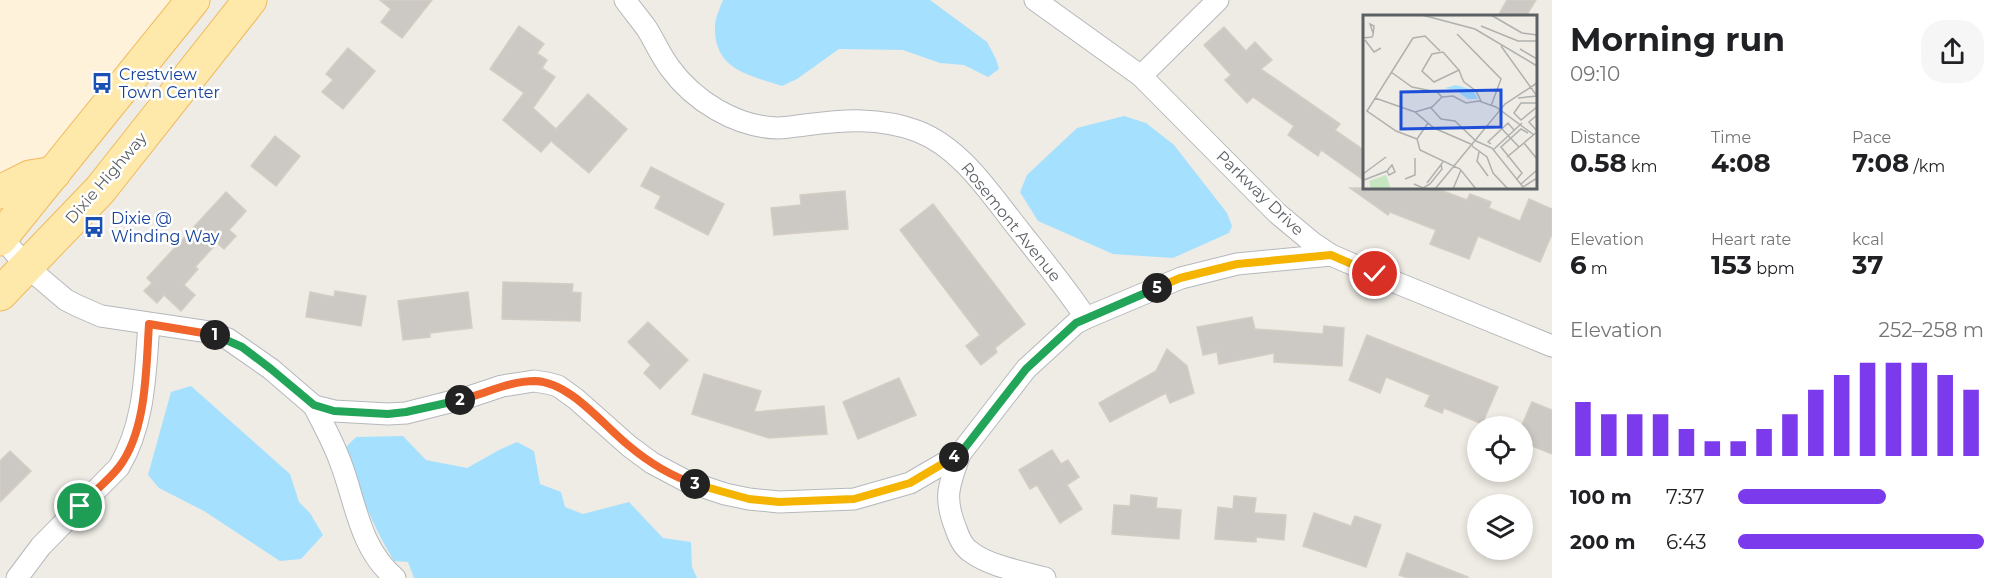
<!DOCTYPE html>
<html lang="en">
<head>
<meta charset="utf-8">
<style>
  body { margin:0; font-family:Montserrat,sans-serif; background:#f6f6f6; color:#202124; height:100vh; display:flex; flex-direction:column; font-size:22px; white-space:nowrap }
  * { box-sizing:border-box; margin:0 }
  p { font-size:20px; color:#757577 }
  .icon { flex:none; width:33px; height:33px; fill:none; stroke:currentColor; stroke-width:2; stroke-linecap:round; stroke-linejoin:round }
  .map { position:relative; flex:1; overflow:hidden }
  .details { display:flex; flex-direction:column; background:#fff; width:450px }
  .details>* { flex:none }
  .buttons { position:absolute; left:1467px; top:416px; display:grid; gap:12px }
  .buttons a { display:grid; place-items:center; width:66px; height:66px; border-radius:50%; background:#fff; box-shadow:0 3px 9px #0003; font-size:30px }
  .pin { position:absolute; display:grid; place-items:center; width:51px; height:51px; color:#fff; margin:-26px; border:3px solid #fff; border-radius:50%; box-shadow:0 2px 6px #0007 }
  .km { position:absolute; width:30px; height:30px; margin:-15px; border-radius:50%; background:#222; color:#fff; font-size:16px; line-height:30px; text-align:center }
  .round { display:grid; place-items:center; flex:none; width:63px; height:63px; border-radius:24px; background:#f6f6f6 }
  .head { display:flex; align-items:center; justify-content:space-between; height:102px; padding:0 18px }
  h1 { font-size:33px; font-weight:700; line-height:45px }
  .stats { display:grid; grid-template-columns:repeat(3,1fr); gap:9px; height:102px; padding:6px 18px }
  .stats div { display:grid; align-content:center }
  .stats b { font-size:26px; font-weight:700 }
  .stats small { font-size:16px; font-weight:400 }
  .stats p { font-size:16px }
  .chart { height:168px; padding:12px 18px }
  .chart p { display:flex; justify-content:space-between }
  .chart svg { width:100%; height:108px; margin-top:6px; stroke:#7c3aed; stroke-width:6 }
  ul { padding:0 18px; list-style:none; font-size:20px }
  li { display:grid; grid-template-columns:96px 72px 1fr; align-items:center; height:45px }
  li i { height:15px; border-radius:8px; background:#7c3aed }
  main { display:flex; flex:1; min-height:0 }
  .map>svg:first-child { display:block }
  .commercial { fill:#fef2db }
  .water { fill:#a5e0fe }
  .building { fill:#ccc9c4; stroke:#d4cdc3; stroke-width:1.5 }
  .lines { fill:none; stroke-linecap:round; stroke-linejoin:round }
  .minor-casing { stroke:#b5b8bb; stroke-width:23 }
  .primary-casing { stroke:#f1b95c; stroke-width:35 }
  .minor { stroke:#fff; stroke-width:21 }
  .primary { stroke:#fee9aa; stroke-width:33 }
  .split-1-casing { stroke:#fff; stroke-width:12 }
  .split-2-casing { stroke:#fff; stroke-width:12 }
  .split-3-casing { stroke:#fff; stroke-width:12 }
  .split-4-casing { stroke:#fff; stroke-width:12 }
  .split-5-casing { stroke:#fff; stroke-width:12 }
  .split-6-casing { stroke:#fff; stroke-width:12 }
  .split-1 { stroke:#f0652b; stroke-width:8 }
  .split-2 { stroke:#22a559; stroke-width:8 }
  .split-3 { stroke:#f0652b; stroke-width:8 }
  .split-4 { stroke:#f5b400; stroke-width:8 }
  .split-5 { stroke:#22a559; stroke-width:8 }
  .split-6 { stroke:#f5b400; stroke-width:8 }
  .labels { text-anchor:middle; dominant-baseline:central; stroke-width:5; stroke-linejoin:round; paint-order:stroke }
  .transit-label { font-size:16px; fill:#164399; stroke:#fff; text-anchor:start }
  .street-label { font-size:16px; fill:#5c6165; stroke:#fff }
  .inset-road { fill:none; stroke:#b0b0ae; stroke-width:1.5 }
  .view { fill:#1d4ed8; fill-opacity:0.15; stroke:#1d4ed8; stroke-width:3 }
  .inset-edge { fill:none; stroke:#5c6165; stroke-width:3 }
</style>
</head>
<body>
<main>
<div class="map">
<svg width="1552" height="578" viewBox="0 0 1552 578">
  <rect width="100%" height="100%" fill="#efece5"/>
  <path class="commercial" d="M 0,0 L 193,0 L 0,239 Z"/>
  <g class="water">
    <path d="M 723,0 L 930,0 L 987,42 L 996,59 L 999,69 L 988,77 L 964,65 L 940,63 L 903,50 L 839,49 L 797,79 L 782,86 C 749,75 714,70 715,27 C 715,18 720,8 723,0 Z"/>
    <path d="M 1124,116 L 1146,123 L 1174,145 L 1227,213 L 1232,226 L 1229,233 L 1173,258 L 1113,254 L 1038,221 L 1020,192 L 1027,175 L 1077,128 Z"/>
    <path d="M 191,386 L 290,474 L 299,502 L 310,513 L 323,535 L 301,559 L 280,561 L 204,511 L 159,488 L 148,475 L 171,392 Z"/>
    <path d="M 403,436 L 426,460 L 467,468 L 499,450 L 517,442 L 534,451 L 540,484 L 561,492 L 565,507 L 583,514 L 629,502 L 663,538 L 691,542 L 692,567 L 697,578 L 414,578 L 408,562 L 394,561 C 372,525 358,488 344,449 L 356,437 Z"/>
  </g>
  <g class="building">
    <path d="M 380,0 L 432,0 L 402,38 L 381,22 L 391,9 Z"/>
    <path d="M 1507,0 L 1536,0 L 1526,16 L 1498,16 Z"/>
    <path d="M 519,26 L 544,44 L 537,53 L 547,60 L 542,68 L 555,77 L 533,108 L 556,129 L 588,94 L 627,129 L 589,173 L 551,141 L 541,152 L 503,120 L 524,93 L 490,69 Z"/>
    <path d="M 1224,27 L 1246,51 L 1255,42 L 1272,60 L 1261,69 L 1340,124 L 1335,130 L 1365,151 L 1365,181 L 1321,150 L 1318,156 L 1288,135 L 1294,126 L 1253,97 L 1247,103 L 1225,80 L 1231,75 L 1204,45 Z"/>
    <path d="M 348,48 L 375,71 L 343,109 L 322,92 L 333,80 L 326,74 Z"/>
    <path d="M 275,136 L 300,156 L 276,186 L 251,166 Z"/>
    <path d="M 651,167 L 724,204 L 708,235 L 655,208 L 661,196 L 641,186 Z"/>
    <path d="M 1350,188 L 1435,188 L 1467,200 L 1470,194 L 1491,202 L 1489,208 L 1520,221 L 1529,199 L 1552,209 L 1552,234 L 1540,262 L 1478,236 L 1469,259 L 1430,244 L 1436,230 L 1390,212 L 1388,215 Z"/>
    <path d="M 845,191 L 848,229 L 774,235 L 771,208 L 801,205 L 800,195 Z"/>
    <path d="M 226,192 L 246,211 L 229,230 L 236,236 L 224,249 L 217,243 L 195,267 L 198,269 L 184,285 L 195,295 L 181,311 L 164,295 L 157,303 L 144,291 L 152,283 L 147,278 Z"/>
    <path d="M 933,204 L 1025,324 L 995,348 L 997,352 L 981,365 L 966,346 L 980,335 L 900,230 Z"/>
    <path d="M 503,282 L 573,284 L 572,292 L 581,293 L 580,321 L 502,319 Z"/>
    <path d="M 335,291 L 366,296 L 361,326 L 306,317 L 310,292 L 334,297 Z"/>
    <path d="M 468,292 L 472,328 L 430,333 L 430,337 L 403,340 L 398,301 Z"/>
    <path d="M 1252,317 L 1255,329 L 1323,334 L 1324,326 L 1344,328 L 1342,366 L 1274,362 L 1274,353 L 1219,364 L 1217,352 L 1203,355 L 1197,327 Z"/>
    <path d="M 648,322 L 688,360 L 660,389 L 644,373 L 651,365 L 628,342 Z"/>
    <path d="M 1367,335 L 1498,387 L 1482,424 L 1444,408 L 1442,413 L 1425,406 L 1430,395 L 1386,377 L 1380,393 L 1349,380 Z"/>
    <path d="M 1167,349 L 1187,366 L 1194,393 L 1170,403 L 1166,393 L 1110,422 L 1099,403 L 1156,371 Z"/>
    <path d="M 704,374 L 761,391 L 754,412 L 824,406 L 827,434 L 769,438 L 692,414 Z"/>
    <path d="M 899,378 L 916,415 L 858,439 L 843,402 Z"/>
    <path d="M 1532,402 L 1552,410 L 1552,454 L 1522,442 L 1522,425 Z"/>
    <path d="M 1052,450 L 1061,464 L 1068,460 L 1079,477 L 1067,485 L 1082,509 L 1060,523 L 1037,485 L 1030,489 L 1019,470 Z"/>
    <path d="M 10,451 L 31,471 L 0,502 L 0,461 Z"/>
    <path d="M 1131,495 L 1157,498 L 1156,508 L 1181,510 L 1179,539 L 1112,534 L 1114,505 L 1130,506 Z"/>
    <path d="M 1234,496 L 1256,498 L 1254,513 L 1286,515 L 1284,540 L 1256,537 L 1256,542 L 1215,539 L 1218,507 L 1233,509 Z"/>
    <path d="M 1314,513 L 1351,526 L 1355,516 L 1381,525 L 1366,567 L 1303,546 Z"/>
    <path d="M 1407,553 L 1468,577 L 1468,578 L 1408,578 L 1399,575 Z"/>
  </g>
  <g class="lines">
    <defs>
      <g id="minor">
        <path d="M 625,0 C 632,10 640,19 647,29 C 655,42 661,56 670,68 C 694,101 736,127 778,128 C 787,128 796,126 805,125 C 844,120 879,117 917,131 C 962,148 991,195 1020,231 C 1043,260 1066,288 1086,318"/>
        <path d="M 1035,0 L 1141,76 L 1277,213 L 1313,243 L 1331,255 L 1375,274 L 1552,346"/>
        <path d="M 1141,76 L 1218,0"/>
        <path d="M 0,235 L 26,266 L 66,300 L 78,306 L 101,316 L 209,332 L 228,339 L 271,369 L 314,406 L 334,411 L 388,414 L 406,413 L 469,397 L 502,386 L 534,381 L 547,383 L 558,386 L 576,399 L 629,446 L 652,463 L 686,481 L 725,494 L 749,499 L 779,502 L 854,499 L 910,483 L 960,454 L 1026,369 L 1076,323 L 1086,318 L 1181,278 L 1237,264 L 1331,255"/>
        <path d="M 314,406 C 323,424 333,442 340,461 C 356,502 359,548 395,578"/>
        <path d="M 960,454 C 949,485 943,497 956,529 C 959,538 963,547 971,552 C 989,566 1023,572 1045,578"/>
        <path d="M 17,578 L 41,546 L 119,467 C 145,423 145,374 149,324"/>
      </g>
      <g id="primary">
        <path d="M 0,192 L 30,177 L 54,173"/>
        <path d="M 0,239 L 193,0"/>
        <path d="M 0,294 L 100,190 L 250,0"/>
      </g>
    </defs>
    <use href="#minor" class="minor-casing"/>
    <use href="#primary" class="primary-casing"/>
    <use href="#minor" class="minor"/>
    <use href="#primary" class="primary"/>
  </g>
  <g class="lines">
    <defs>
      <path id="split-1" d="M 80,506 C 92,493 108,481 119,467 C 147,430 146,368 149,324 L 215,335"/>
      <path id="split-2" d="M 215,335 L 242,347 L 271,369 L 314,405 L 334,411 L 388,414 L 406,412 L 460,400"/>
      <path id="split-3" d="M 460,400 C 485,394 509,381 535,381 C 570,382 602,424 628,445 C 647,461 671,476 695,484"/>
      <path id="split-4" d="M 695,484 L 749,499 L 779,502 L 854,499 L 910,483 L 954,457"/>
      <path id="split-5" d="M 954,457 L 960,454 L 1026,369 L 1076,323 L 1157,288"/>
      <path id="split-6" d="M 1157,288 L 1180,278 L 1237,264 L 1331,255 L 1375,274"/>
    </defs>
    <use href="#split-1" class="split-1-casing"/>
    <use href="#split-2" class="split-2-casing"/>
    <use href="#split-3" class="split-3-casing"/>
    <use href="#split-4" class="split-4-casing"/>
    <use href="#split-5" class="split-5-casing"/>
    <use href="#split-6" class="split-6-casing"/>
    <use href="#split-1" class="split-1"/>
    <use href="#split-2" class="split-2"/>
    <use href="#split-3" class="split-3"/>
    <use href="#split-4" class="split-4"/>
    <use href="#split-5" class="split-5"/>
    <use href="#split-6" class="split-6"/>
  </g>
  <defs>
    <symbol id="bus-bare" viewBox="-9 -9 18 18"><path d="M-5-6H5V4H4V6H2V4H-2V6H-4V4H-5ZM-3.5-4V0h7V-4ZM-3.5 1.2v1.5H-2V1.2ZM2 1.2v1.5H3.5V1.2Z" fill="#1a4fb4" stroke="#fff" stroke-width="2.5" paint-order="stroke"/></symbol>
  </defs>
  <g fill-rule="evenodd">
    <use href="#bus-bare" x="87" y="68" width="30" height="30"/>
    <use href="#bus-bare" x="79" y="212" width="30" height="30"/>
  </g>
  <g class="labels">
    <g class="transit-label">
      <text x="119" y="74">Crestview<tspan x="119" dy="18">Town Center</tspan></text>
      <text x="111" y="218">Dixie @<tspan x="111" dy="18">Winding Way</tspan></text>
    </g>
    <g class="street-label">
      <text transform="translate(106 178) rotate(-49)">Dixie Highway</text>
      <text transform="translate(1260 193) rotate(44)">Parkway Drive</text>
      <text transform="translate(1011 222) rotate(51)">Rosemont Avenue</text>
    </g>
  </g>
  <g transform="translate(1363 15)">
    <rect width="174" height="174" fill="#efece5"/>
    <path d="M 23,160 L 28,174 L 8,174 L 6,166 Z" fill="#c5e6c1"/>
    <path d="M 93,70 L 110,75 L 115,84 L 105,84 L 92,75 L 82,73 Z" fill="#a5e0fe"/>
    <path class="inset-road" d="M 59,0 L 112,14 L 174,51M 128,0 L 159,18 L 174,20M 118,11 L 155,26 L 174,26M 94,19 L 138,64 L 128,91M 0,23 L 9,22 L 10,20 L 11,11 L 7,9 L 10,18M 2,25 L 11,37 L 18,33M 138,31 L 174,81M 157,34 L 174,44M 96,55 L 71,67 L 59,56 L 69,39 L 80,37 L 94,53 L 96,55 L 99,63 L 101,67 L 113,76 L 118,86M 28,57 L 49,72 L 74,77 L 79,82M 12,83 L 52,97 L 71,113 L 110,130M 155,83 L 174,81M 174,88 L 158,88 L 151,98 L 158,105 L 174,92M 68,93 L 78,104 L 92,106 L 113,126 L 129,133 L 160,172 L 174,163M 52,97 L 69,92 L 79,82 L 90,81 L 103,88 L 116,86 L 133,92 L 171,120M 174,100 L 166,107 L 174,116M 139,114 L 156,132M 54,124 L 33,116 L 4,96 L 50,23 L 62,21 L 77,36M 54,124 L 57,135 L 97,154 L 113,174M 54,124 L 65,108M 161,128 L 174,144M 128,129 L 125,127 L 145,108 L 151,115M 109,131 L 124,142 L 130,158 L 145,174M 130,135 L 159,108M 116,137 L 114,146 L 125,161M 144,142 L 174,117M 0,159 L 23,142M 42,164 L 52,160 L 52,143M 154,164 L 159,158 L 138,132 L 158,114 L 165,118M 1,165 L 24,156 L 29,150 L 32,157 L 26,160 L 24,156M 64,168 L 80,147M 51,169 L 60,173 L 67,169 L 79,154 L 78,149M 158,169 L 174,155M 72,174 L 142,89 L 174,68M 90,174 L 98,155"/>
    <path class="view" d="M 138,75 L 138,112 L 38,114 L 38,77 Z"/>
    <rect width="174" height="174" class="inset-edge"/>
  </g>
</svg>
<div class="buttons">
<a><svg class="icon" aria-label="locate" viewBox="0 0 24 24"><circle cx="12" cy="12" r="6"/><path d="M12 2v4M12 18v4M2 12h4M18 12h4"/></svg></a>
<a><svg class="icon" aria-label="layers" viewBox="0 0 24 24"><path d="M12 4l9 5-9 5-9-5zM3 14l9 5 9-5"/></svg></a>
</div>
<div class="pin" style="left:80px;top:506px;background:#1e9e55"><svg class="icon" aria-label="arrive" viewBox="0 0 24 24"><path d="M6 21V4h12l-3 4 3 4H6"/></svg></div>
<div class="pin" style="left:1375px;top:274px;background:#d93025"><svg class="icon" aria-label="check" viewBox="0 0 24 24"><path d="M5 12l5 5 9-10"/></svg></div>
<b class="km" style="left:215px;top:335px">1</b>
<b class="km" style="left:460px;top:400px">2</b>
<b class="km" style="left:695px;top:484px">3</b>
<b class="km" style="left:954px;top:457px">4</b>
<b class="km" style="left:1157px;top:288px">5</b>
</div>
<section class="details">
<div class="head"><div><h1>Morning run</h1><p>09:10</p></div><a class="round"><svg class="icon" aria-label="share" viewBox="0 0 24 24"><path d="M12 15V3M7 8l5-5 5 5M5 13v7h14v-7"/></svg></a></div>
<div class="stats">
<div><p>Distance</p><b>0.58<small> km</small></b></div>
<div><p>Time</p><b>4:08</b></div>
<div><p>Pace</p><b>7:08<small> /km</small></b></div>
</div>
<div class="stats">
<div><p>Elevation</p><b>6<small> m</small></b></div>
<div><p>Heart rate</p><b>153<small> bpm</small></b></div>
<div><p>kcal</p><b>37</b></div>
</div>
<div class="chart"><p><span>Elevation</span>252–258 m</p>
<svg viewBox="0 0 160 44" preserveAspectRatio="none"><path d="M5 44V22M15 44V27M25 44V27M35 44V27M45 44V33M55 44V38M65 44V38M75 44V33M85 44V27M95 44V17M105 44V11M115 44V6M125 44V6M135 44V6M145 44V11M155 44V17"/></svg>
</div>
<ul>
<li><b>100 m</b>7:37<i style="width:60%"></i></li>
<li><b>200 m</b>6:43<i style="width:100%"></i></li>
</ul>
</section>
</main>
</body>
</html>
